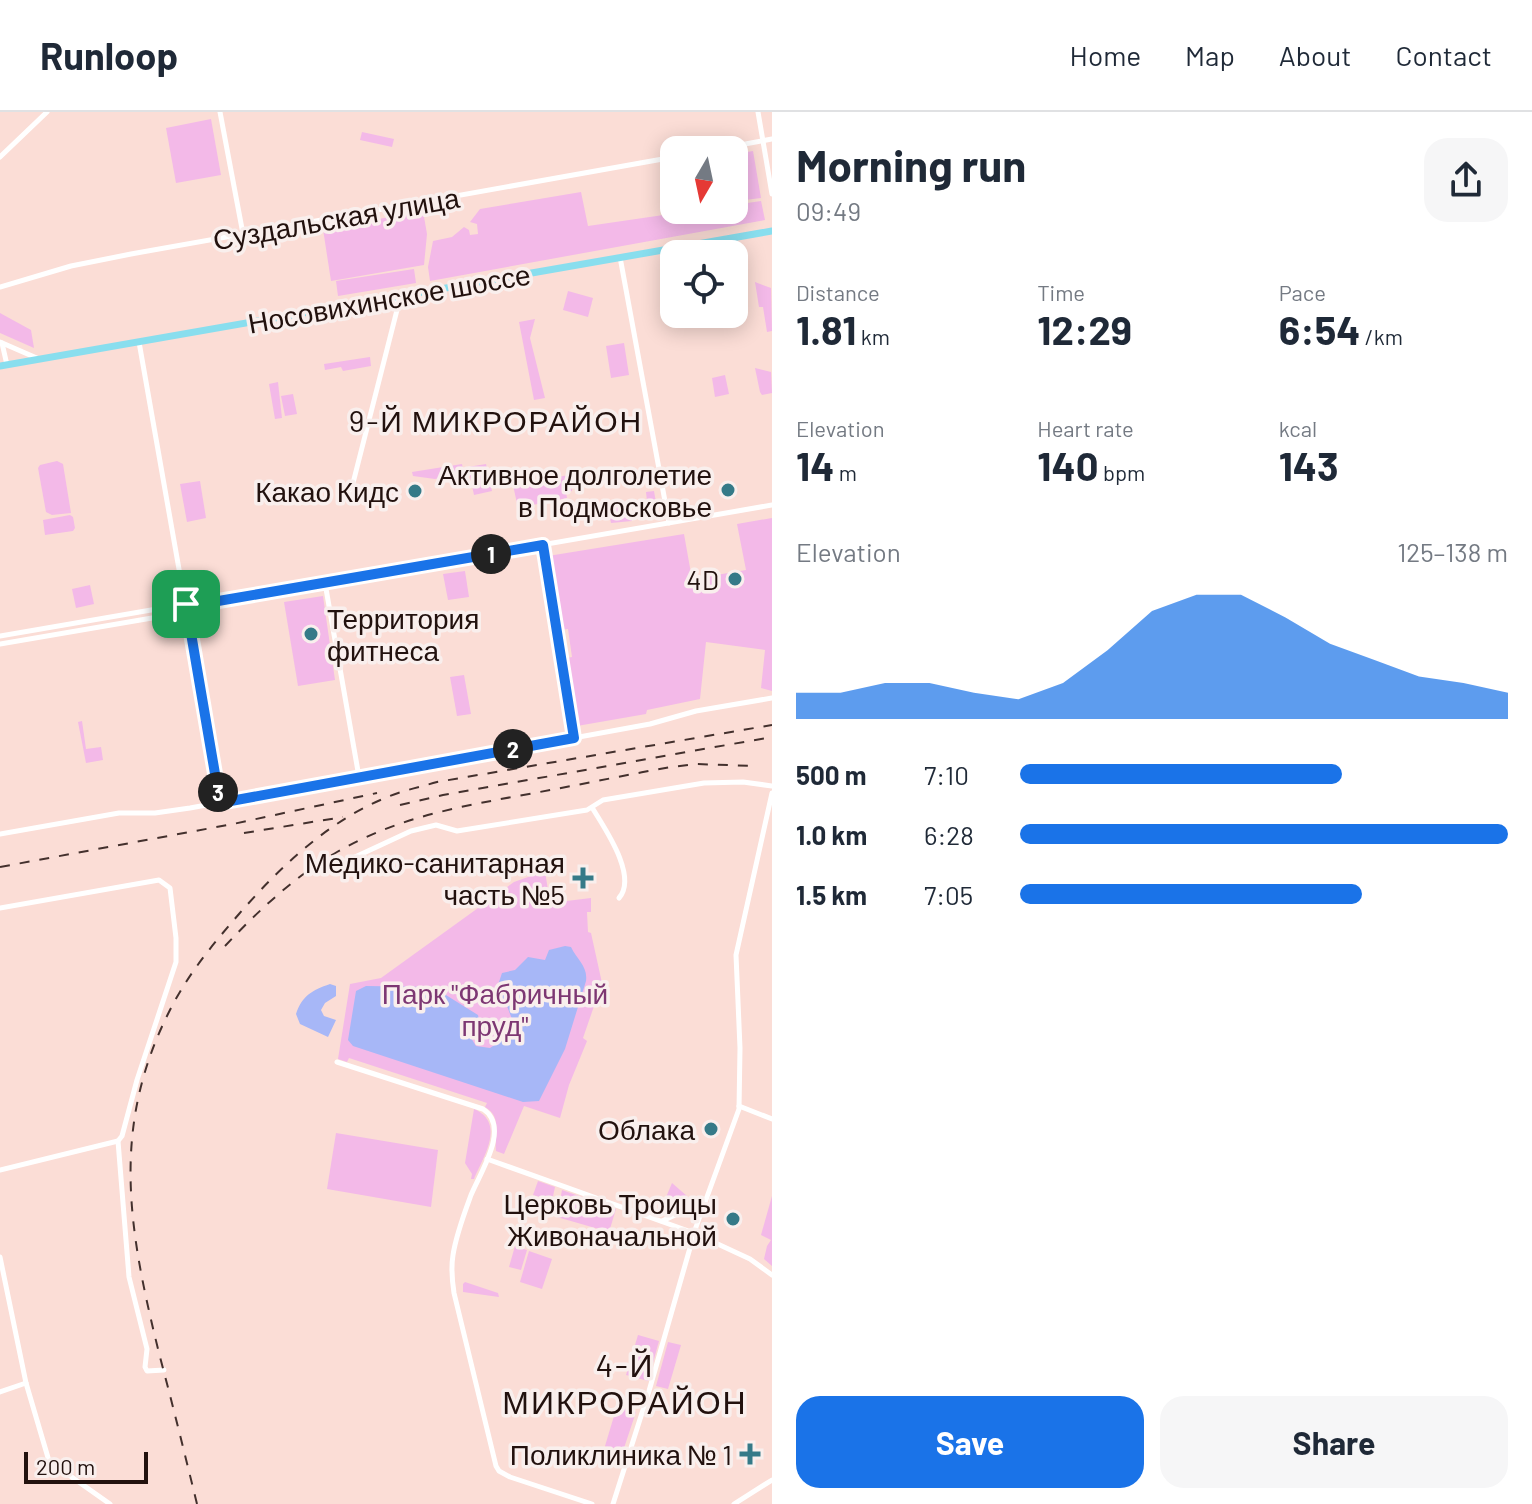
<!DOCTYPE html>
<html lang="en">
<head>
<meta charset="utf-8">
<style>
  body { margin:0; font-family:Barlow,sans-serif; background:#f6f6f7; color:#1f2937; height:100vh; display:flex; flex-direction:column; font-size:30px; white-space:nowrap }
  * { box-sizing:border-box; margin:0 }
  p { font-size:26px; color:#747a83 }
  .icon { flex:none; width:44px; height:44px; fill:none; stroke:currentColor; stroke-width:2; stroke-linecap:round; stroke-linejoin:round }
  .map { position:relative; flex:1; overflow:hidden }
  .details { display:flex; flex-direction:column; background:#fff; width:760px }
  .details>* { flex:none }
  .needle { width:52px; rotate:189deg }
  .buttons { position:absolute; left:660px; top:24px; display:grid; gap:16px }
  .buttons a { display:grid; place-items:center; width:88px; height:88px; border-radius:16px; background:#fff; box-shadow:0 4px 20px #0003; font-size:40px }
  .scale { position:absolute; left:24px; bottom:20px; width:124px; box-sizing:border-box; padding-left:8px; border:4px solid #22110e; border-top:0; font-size:22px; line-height:28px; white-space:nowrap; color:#22110e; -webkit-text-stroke:6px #f9efed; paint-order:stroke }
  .pin { position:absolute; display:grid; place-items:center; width:68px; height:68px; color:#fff; margin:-34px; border-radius:16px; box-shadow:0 4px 12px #0006 }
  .km { position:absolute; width:40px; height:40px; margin:-20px; border-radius:50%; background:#222; color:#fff; font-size:22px; line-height:40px; text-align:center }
  .round { display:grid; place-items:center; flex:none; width:84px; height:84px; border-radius:24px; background:#f6f6f7 }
  .head { display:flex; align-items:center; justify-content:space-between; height:136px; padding:0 24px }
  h1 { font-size:44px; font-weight:700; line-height:60px }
  .stats { display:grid; grid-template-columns:repeat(3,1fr); gap:12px; height:136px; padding:8px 24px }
  .stats div { display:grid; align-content:center }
  .stats b { font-size:40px; font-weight:700 }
  .stats small { font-size:22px; font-weight:400 }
  .stats p { font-size:22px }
  .chart { height:224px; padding:16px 24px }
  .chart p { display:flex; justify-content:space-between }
  .chart svg { width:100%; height:144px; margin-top:8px; fill:#1a73e8; opacity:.7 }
  .cta { display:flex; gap:16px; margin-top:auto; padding:16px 24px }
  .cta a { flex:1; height:92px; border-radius:24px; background:#1a73e8; color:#fff; font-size:32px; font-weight:700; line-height:92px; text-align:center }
  .cta a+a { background:#f6f6f7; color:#1f2937 }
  ul { padding:0 24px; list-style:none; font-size:26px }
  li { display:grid; grid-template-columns:128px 96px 1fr; align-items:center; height:60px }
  li i { height:20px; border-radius:10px; background:#1a73e8 }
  header { display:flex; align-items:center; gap:48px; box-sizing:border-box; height:112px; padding:0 40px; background:#fff; border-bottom:2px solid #e0e1e3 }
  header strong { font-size:38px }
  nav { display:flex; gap:44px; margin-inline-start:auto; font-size:28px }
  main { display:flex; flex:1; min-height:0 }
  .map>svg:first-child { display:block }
  .green { fill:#f3b9e8 }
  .water { fill:#a7b7f7 }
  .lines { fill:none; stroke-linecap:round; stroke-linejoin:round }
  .minor { stroke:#fff; stroke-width:5 }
  .major { stroke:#89deee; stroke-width:7 }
  .rail { stroke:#43302d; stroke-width:2; stroke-dasharray:10 10; stroke-linecap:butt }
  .route-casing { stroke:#fff; stroke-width:16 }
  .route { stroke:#1a73e8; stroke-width:10 }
  .poi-dot { fill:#357a88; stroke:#f9efed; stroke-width:3 }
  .labels { text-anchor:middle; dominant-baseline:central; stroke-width:7; stroke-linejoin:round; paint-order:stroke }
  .street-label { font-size:28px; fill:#22110e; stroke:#f9efed }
  .poi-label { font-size:28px; fill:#22110e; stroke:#f9efed; text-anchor:end }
  .park-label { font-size:28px; fill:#7d3773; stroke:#f9efed }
  .neighbourhood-label { font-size:30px; letter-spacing:2px; fill:#22110e; stroke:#f9efed }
  .quarter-label { font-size:32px; letter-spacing:2px; fill:#22110e; stroke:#f9efed }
</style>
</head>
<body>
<header>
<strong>Runloop</strong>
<nav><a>Home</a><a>Map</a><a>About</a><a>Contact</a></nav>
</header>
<main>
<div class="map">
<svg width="772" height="1392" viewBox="0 0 772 1392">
  <rect width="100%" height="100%" fill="#fbddd6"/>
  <g class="green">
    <path d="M 211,7 L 221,63 L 176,71 L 166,16 Z"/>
    <path d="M 362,20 L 394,27 L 392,35 L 360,28 Z"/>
    <path d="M 753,39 L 761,86 L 737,89 L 734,83 L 734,42 Z"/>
    <path d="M 581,80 L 588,114 L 684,100 L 734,98 L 734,93 L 761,89 L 765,108 L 430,169 L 428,155 L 433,129 L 452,125 L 464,115 L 469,118 L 470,123 L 478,122 L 477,112 L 470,110 L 480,97 Z"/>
    <path d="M 423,99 L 427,122 L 424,153 L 331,169 L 323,117 Z"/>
    <path d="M 414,157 L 416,171 L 338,184 L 336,169 Z"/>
    <path d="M 755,170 L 771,176 L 772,219 L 767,220 L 763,195 L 759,195 Z"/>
    <path d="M 568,179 L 593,186 L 588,205 L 563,198 Z"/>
    <path d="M 0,201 L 31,218 L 34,236 L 0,221 Z"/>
    <path d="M 535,207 L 530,226 L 545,286 L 534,288 L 519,210 Z"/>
    <path d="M 624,231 L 629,263 L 611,266 L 606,234 Z"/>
    <path d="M 370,245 L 371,254 L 343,259 L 341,255 L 325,258 L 324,252 Z"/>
    <path d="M 755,256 L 771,260 L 772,281 L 762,283 L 760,280 Z"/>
    <path d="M 725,263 L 729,282 L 715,285 L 712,266 Z"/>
    <path d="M 278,270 L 282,306 L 275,307 L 269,272 Z"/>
    <path d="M 293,282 L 297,302 L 285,304 L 281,284 Z"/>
    <path d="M 57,349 L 63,352 L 71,401 L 52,403 L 46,400 L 38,356 L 40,353 Z"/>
    <path d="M 462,352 L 464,362 L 435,367 L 413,364 L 412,360 Z"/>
    <path d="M 486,352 L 492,379 L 474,383 L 468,355 Z"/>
    <path d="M 569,363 L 572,379 L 566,380 L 567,386 L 518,396 L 513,373 Z"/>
    <path d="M 200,369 L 206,406 L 187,410 L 180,372 Z"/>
    <path d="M 654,379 L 658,402 L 640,407 L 637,390 L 647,389 L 646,380 Z"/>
    <path d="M 631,393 L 632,409 L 611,411 L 608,397 Z"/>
    <path d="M 70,403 L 73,405 L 75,416 L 73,419 L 45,423 L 43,408 Z"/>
    <path d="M 772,406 L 772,579 L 761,576 L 765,538 L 706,530 L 700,587 L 647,598 L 646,602 L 577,614 L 566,546 L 572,545 L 568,517 L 561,518 L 548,444 L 684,422 L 692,467 L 746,458 L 737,412 Z"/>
    <path d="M 465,459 L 469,485 L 448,488 L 443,462 Z"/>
    <path d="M 90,473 L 94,492 L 76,496 L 72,477 Z"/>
    <path d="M 323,484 L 335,568 L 298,574 L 284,490 Z"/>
    <path d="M 464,563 L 471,602 L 457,604 L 450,565 Z"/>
    <path d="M 82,609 L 86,637 L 101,635 L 103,648 L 86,651 L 78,610 Z"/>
    <path d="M 545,759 L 550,791 L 591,786 L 591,800 L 587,800 L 588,820 L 591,821 L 602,871 L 583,926 L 587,929 L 569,973 L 560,1006 L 524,994 L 504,1042 L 496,1039 C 494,1025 503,1005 485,995 L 487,991 L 349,946 L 347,950 L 338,947 L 350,872 L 381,866 L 514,770 Z"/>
    <path d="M 474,997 C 506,1011 484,1044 474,1067 L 471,1067 L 472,1062 L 465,1051 Z"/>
    <path d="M 336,1021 L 438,1038 L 431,1095 L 327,1077 Z"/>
    <path d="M 538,1069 L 555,1075 L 552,1089 L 533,1083 Z"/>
    <path d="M 672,1071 L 695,1091 L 666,1103 L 659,1102 Z"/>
    <path d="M 562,1078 L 616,1097 L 609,1120 L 557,1105 Z"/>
    <path d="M 772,1084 L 772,1154 L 764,1147 L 767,1134 L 771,1128 L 761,1123 Z"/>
    <path d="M 515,1134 L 527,1138 L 521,1158 L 509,1155 Z"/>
    <path d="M 529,1139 L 552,1147 L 542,1177 L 520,1170 Z"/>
    <path d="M 465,1170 L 498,1181 L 499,1185 L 463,1180 L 463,1172 Z"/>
    <path d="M 638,1223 L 659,1229 L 648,1269 L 626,1263 Z"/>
    <path d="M 668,1230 L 681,1233 L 668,1277 L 656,1274 Z"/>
    <path d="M 617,1294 L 636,1300 L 623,1339 L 605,1334 Z"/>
  </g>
  <g class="water">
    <path d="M 565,834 L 571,835 C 577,848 588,854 586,869 L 565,937 L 539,989 L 523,990 L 353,934 L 348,928 L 356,879 L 366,874 L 433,875 L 478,903 L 479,908 L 471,926 L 476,934 L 490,936 L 505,926 L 512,907 L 505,889 L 496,879 L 502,861 L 515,858 L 528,845 L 545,848 L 549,838 Z"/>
    <path d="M 330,872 L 336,874 L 336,884 L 325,891 L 321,898 L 324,904 L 336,908 L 328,925 L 300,912 L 296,902 C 302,884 312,878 330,872 Z"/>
  </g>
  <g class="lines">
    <g class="minor">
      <path d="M 220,0 L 243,122"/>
      <path d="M 758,0 L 772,82"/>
      <path d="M 713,38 L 772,27"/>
      <path d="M 0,45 L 47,0"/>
      <path d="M 620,145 L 669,411"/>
      <path d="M 0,175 L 71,154 L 131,142 L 674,45"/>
      <path d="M 0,230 L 39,247"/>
      <path d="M 139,230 L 220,690"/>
      <path d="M 2,231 L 7,253"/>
      <path d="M 347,382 L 352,375 L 397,198 L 397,184"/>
      <path d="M 543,433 L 574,626"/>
      <path d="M 325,471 L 359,665"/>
      <path d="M 0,524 L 186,492 L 200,492"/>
      <path d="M 0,532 L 187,500 L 201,492 L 772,393"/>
      <path d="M 593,697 C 605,717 638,764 619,786"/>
      <path d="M 0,722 L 119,701 L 155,701 L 190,696 L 650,612 L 696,599 L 772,586"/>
      <path d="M 327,758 L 411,719 L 436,713 L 457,719 L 587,698 L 603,688 L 704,671 L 743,670 L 772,674"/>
      <path d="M 0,796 L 159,768 L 170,776 L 176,826 L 176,850 L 137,968 L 122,1024 L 118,1029 L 129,1165 L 147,1237 L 145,1255 L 147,1259 L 164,1258"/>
      <path d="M 337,950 L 483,997 C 511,1015 480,1061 471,1083 C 464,1102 456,1123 453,1143 C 451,1155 452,1168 454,1181 L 496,1354 L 499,1359 L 510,1365 L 592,1392"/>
      <path d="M 739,994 L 772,1007"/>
      <path d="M 487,1047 L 694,1121 L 750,1147 L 772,1163"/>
      <path d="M 0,1058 L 118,1029"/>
      <path d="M 662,1109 L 704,1090"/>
      <path d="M 0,1145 L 26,1271 L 49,1349 L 110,1392"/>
      <path d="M 0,1280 L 26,1271"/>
      <path d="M 613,1392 L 649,1279 L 696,1115 L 739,997 L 740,936 L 736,843 L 772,681"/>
      <path d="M 734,1392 L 772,1368"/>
    </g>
    <path class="major" d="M 0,254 L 772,119"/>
    <g class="rail">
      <path d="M 400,693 L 443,683 L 772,625"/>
      <path d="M 244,721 L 343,705"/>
      <path d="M 0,755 L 233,712 L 377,681"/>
      <path d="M 225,834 C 257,800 295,764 337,740 C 400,704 463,694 534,681 C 579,673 625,663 671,655 L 696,652 L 755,654"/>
      <path d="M 197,1392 C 185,1343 173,1294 160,1245 C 129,1120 109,1016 171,896 C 189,861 213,832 239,802 C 279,756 327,710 385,686 C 401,679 420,675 437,670 L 772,613"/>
    </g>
  </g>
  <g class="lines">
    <defs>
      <path id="route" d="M 543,433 L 574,626 L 220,691 L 186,492 L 201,492 Z"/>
    </defs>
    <use href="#route" class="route-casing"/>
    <use href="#route" class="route"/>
  </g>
  <g class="poi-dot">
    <circle cx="728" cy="378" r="8"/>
    <circle cx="415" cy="379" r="8"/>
    <circle cx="735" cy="467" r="8"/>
    <circle cx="311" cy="522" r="8"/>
    <path d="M579 754h8v8h8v8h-8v8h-8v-8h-8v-8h8z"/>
    <circle cx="711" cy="1017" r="8"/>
    <circle cx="733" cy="1107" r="8"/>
    <path d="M746 1330h8v8h8v8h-8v8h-8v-8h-8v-8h8z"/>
  </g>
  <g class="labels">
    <g class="street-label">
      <text transform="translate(336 106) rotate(-10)">Суздальская улица</text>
      <text transform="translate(389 186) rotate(-10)">Носовихинское шоссе</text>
    </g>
    <g class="poi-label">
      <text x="712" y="362">Активное долголетие<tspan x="712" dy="32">в Подмосковье</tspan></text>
      <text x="399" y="379">Какао Кидс</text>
      <text x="719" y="467">4D</text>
      <text x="327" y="506" text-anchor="start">Территория<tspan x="327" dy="32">фитнеса</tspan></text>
      <text x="565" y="750">Медико-санитарная<tspan x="565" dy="32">часть №5</tspan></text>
      <text x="695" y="1017">Облака</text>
      <text x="717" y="1091">Церковь Троицы<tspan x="717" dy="32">Живоначальной</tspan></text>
      <text x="732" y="1342">Поликлиника № 1</text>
    </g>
    <g class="park-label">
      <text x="495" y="881">Парк "Фабричный<tspan x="495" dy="32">пруд"</tspan></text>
    </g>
    <g class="neighbourhood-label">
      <text x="496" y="308">9-Й МИКРОРАЙОН</text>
    </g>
    <g class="quarter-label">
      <text x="625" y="1252">4-Й<tspan x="625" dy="37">МИКРОРАЙОН</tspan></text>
    </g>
  </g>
</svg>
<div class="buttons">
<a><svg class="needle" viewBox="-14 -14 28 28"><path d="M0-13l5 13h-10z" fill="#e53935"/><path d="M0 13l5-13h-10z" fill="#747a83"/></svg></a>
<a><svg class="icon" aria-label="locate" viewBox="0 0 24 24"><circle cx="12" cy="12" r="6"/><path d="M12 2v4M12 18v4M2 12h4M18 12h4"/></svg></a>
</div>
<div class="scale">200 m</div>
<div class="pin" style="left:186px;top:492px;background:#1e9e55"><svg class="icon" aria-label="arrive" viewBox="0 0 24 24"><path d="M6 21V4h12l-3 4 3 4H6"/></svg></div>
<b class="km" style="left:491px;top:442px">1</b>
<b class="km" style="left:513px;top:637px">2</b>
<b class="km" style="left:218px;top:680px">3</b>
</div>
<section class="details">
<div class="head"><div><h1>Morning run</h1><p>09:49</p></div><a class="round"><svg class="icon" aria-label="share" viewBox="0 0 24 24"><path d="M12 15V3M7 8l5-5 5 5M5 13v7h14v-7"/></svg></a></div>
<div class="stats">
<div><p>Distance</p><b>1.81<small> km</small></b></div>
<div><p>Time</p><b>12:29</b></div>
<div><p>Pace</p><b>6:54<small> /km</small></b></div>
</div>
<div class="stats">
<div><p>Elevation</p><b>14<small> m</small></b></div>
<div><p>Heart rate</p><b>140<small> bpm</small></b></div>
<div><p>kcal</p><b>143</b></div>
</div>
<div class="chart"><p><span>Elevation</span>125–138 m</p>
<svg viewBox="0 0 160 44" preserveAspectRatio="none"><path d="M0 44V36L10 36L20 33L30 33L40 36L50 38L60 33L70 23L80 11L90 6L100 6L110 13L120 21L130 26L140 31L150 33L160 36V44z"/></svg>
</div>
<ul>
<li><b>500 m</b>7:10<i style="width:66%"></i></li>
<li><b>1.0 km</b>6:28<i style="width:100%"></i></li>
<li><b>1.5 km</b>7:05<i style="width:70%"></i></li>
</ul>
<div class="cta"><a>Save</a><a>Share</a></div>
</section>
</main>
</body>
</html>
